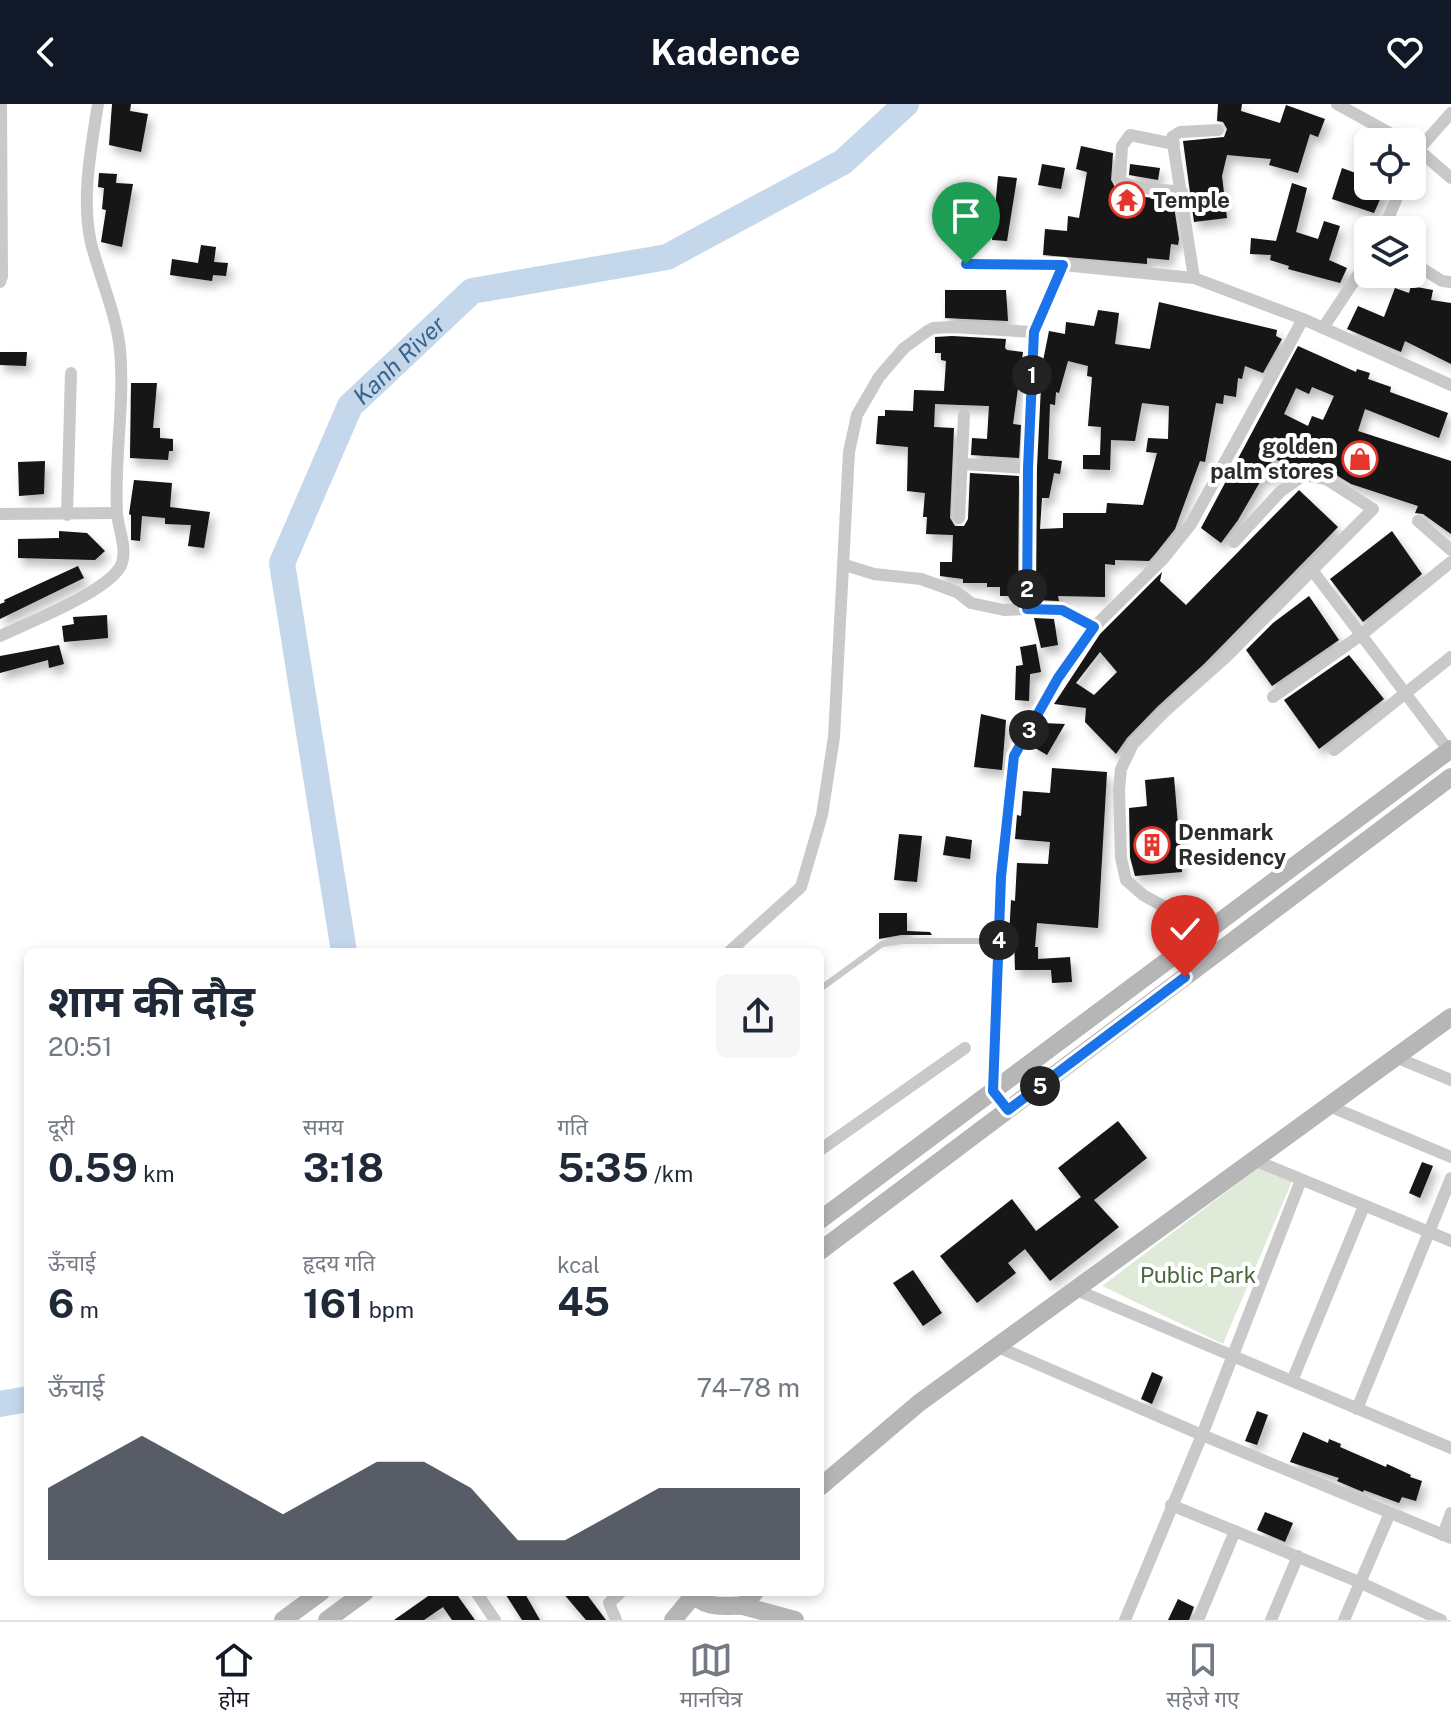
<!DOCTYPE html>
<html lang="hi">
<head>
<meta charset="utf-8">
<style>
  body { margin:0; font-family:"Public Sans","Noto Sans Devanagari",sans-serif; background:#f6f6f7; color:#1f2937; height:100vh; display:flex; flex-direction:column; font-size:30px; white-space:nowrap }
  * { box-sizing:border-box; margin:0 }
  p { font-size:26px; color:#747a83 }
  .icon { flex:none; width:44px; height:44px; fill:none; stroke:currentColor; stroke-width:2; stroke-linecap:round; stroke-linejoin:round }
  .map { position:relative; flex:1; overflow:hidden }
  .panel { position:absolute; left:24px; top:844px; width:800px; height:648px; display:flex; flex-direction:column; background:#fff; border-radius:12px; box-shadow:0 4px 12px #0003 }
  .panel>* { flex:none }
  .controls { position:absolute; left:1354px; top:24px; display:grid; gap:16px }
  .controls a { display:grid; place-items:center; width:72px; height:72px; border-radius:12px; background:#fff; box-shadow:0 4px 12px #0003; font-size:40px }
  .pin { position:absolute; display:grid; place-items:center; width:68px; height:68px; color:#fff; margin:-82px -34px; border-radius:50% 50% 50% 0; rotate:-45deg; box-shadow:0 0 8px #0007 }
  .pin .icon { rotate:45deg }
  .km { position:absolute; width:40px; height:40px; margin:-20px; border-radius:50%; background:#222; color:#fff; font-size:22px; line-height:40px; text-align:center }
  .round { display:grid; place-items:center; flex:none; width:84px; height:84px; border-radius:12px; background:#f6f6f7 }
  .summary { display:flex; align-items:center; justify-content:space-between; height:136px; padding:0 24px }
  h1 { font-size:44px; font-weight:700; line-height:60px }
  .figures { display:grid; grid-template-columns:repeat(3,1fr); gap:12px; height:136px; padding:8px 24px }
  .figures div { display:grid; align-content:center }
  .figures b { font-size:40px; font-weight:700 }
  .figures small { font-size:22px; font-weight:400 }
  .figures p { font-size:22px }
  .chart { height:224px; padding:16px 24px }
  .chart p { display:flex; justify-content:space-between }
  .chart svg { width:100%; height:144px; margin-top:8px; fill:#111827; opacity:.7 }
  header { display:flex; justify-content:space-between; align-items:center; height:104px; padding:0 24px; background:#111827; color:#fff; font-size:36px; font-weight:700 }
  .dock { display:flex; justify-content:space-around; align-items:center; height:112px; border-top:2px solid #e0e1e3; background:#fff; font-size:22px; color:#747a83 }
  .dock a { display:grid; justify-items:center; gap:4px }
  .dock .current { color:#111827 }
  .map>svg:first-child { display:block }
  .green { fill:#e0ead9 }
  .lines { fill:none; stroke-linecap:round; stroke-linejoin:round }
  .river { stroke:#c4d7eb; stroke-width:26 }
  .building { fill:#131313; fill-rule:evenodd; filter:url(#shadow) }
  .lane { stroke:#c9c9c9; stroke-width:6 }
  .street { stroke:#c9c9c9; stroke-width:12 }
  .secondary { stroke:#b6b6b6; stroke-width:18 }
  .route-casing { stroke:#fff; stroke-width:16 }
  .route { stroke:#1a73e8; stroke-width:10 }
  .labels { text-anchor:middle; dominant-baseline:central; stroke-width:8; stroke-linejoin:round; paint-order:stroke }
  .poi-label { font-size:22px; font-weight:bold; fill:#2c2c2c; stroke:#fff; text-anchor:start }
  .park-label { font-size:22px; fill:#49673a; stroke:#fff }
  .water-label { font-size:24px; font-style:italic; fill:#3a638e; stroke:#fff }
</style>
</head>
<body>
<header><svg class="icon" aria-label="back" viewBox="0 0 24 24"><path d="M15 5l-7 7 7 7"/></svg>Kadence<svg class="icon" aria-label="heart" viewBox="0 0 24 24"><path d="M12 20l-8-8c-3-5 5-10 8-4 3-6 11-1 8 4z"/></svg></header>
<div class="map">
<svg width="1451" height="1516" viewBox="0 0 1451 1516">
  <defs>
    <filter id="shadow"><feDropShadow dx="4.5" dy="7" stdDeviation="4" flood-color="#0004"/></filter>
  </defs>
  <rect width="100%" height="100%" fill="#fff"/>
  <path class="green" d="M 1258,1064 L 1293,1075 L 1223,1240 L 1102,1182 Z"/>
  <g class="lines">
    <g class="river">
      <path id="s1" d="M 344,848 L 282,459 L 350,302 L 472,187 L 667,153 L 843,58 L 906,0"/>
      <path d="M 0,1300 L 28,1295"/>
    </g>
  </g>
  <g class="building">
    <path d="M 112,0 L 131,0 L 130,7 L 148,10 L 141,48 L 109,41 Z"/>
    <path d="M 1218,0 L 1242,0 L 1241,7 L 1280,19 L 1286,1 L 1325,15 L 1318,33 L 1310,30 L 1298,69 L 1269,61 L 1271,55 L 1227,51 L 1222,72 L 1227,114 L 1194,118 L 1183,37 L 1224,33 L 1227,25 L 1223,18 L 1217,17 Z"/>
    <path d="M 1081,42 L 1113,49 L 1111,76 L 1116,85 L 1135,92 L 1173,96 L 1179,135 L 1178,141 L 1171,140 L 1169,156 L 1147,154 L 1147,160 L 1043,151 L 1045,125 L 1067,127 L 1068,112 L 1079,114 L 1087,68 L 1076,65 Z"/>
    <path d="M 1042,60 L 1065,64 L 1061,85 L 1038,81 Z"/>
    <path d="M 1130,60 L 1160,64 L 1158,76 L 1129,71 Z"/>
    <path d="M 1342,64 L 1361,71 L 1357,82 L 1386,82 L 1374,109 L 1332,95 Z"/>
    <path d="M 99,69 L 117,70 L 116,79 L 133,80 L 122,143 L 101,138 L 106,106 L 102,105 L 104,84 L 98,83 Z"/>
    <path d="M 998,72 L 1017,74 L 1007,137 L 992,136 Z"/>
    <path d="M 1292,79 L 1307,84 L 1296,128 L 1318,135 L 1324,117 L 1340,122 L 1329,156 L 1347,164 L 1340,179 L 1288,165 L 1289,162 L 1270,156 L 1271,151 L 1250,150 L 1251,134 L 1276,137 Z"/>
    <path d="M 201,141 L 216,143 L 214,158 L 228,159 L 226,172 L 213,171 L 212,177 L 170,171 L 172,155 L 198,159 Z"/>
    <path d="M 1411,182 L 1433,186 L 1431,196 L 1451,199 L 1451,260 L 1405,237 L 1401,248 L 1347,225 L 1358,202 L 1384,213 L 1395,184 L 1409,189 Z"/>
    <path d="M 945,186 L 1006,186 L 1008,217 L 945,214 Z"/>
    <path d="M 1159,198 L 1277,226 L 1276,232 L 1282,235 L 1263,269 L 1245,262 L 1242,275 L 1238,274 L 1236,293 L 1224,291 L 1223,300 L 1216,299 L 1205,358 L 1200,357 L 1175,425 L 1156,449 L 1149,457 L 1115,456 L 1115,461 L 1105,460 L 1105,493 L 1058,492 L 1059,497 L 1036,496 L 1037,364 L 1042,262 L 1049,227 L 1065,230 L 1066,218 L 1094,222 L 1098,206 L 1119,209 L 1115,240 L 1150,245 ZM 1068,257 L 1088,262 L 1087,272 L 1092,273 L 1088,322 L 1101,323 L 1100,351 L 1083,351 L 1083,365 L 1110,366 L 1111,336 L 1135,337 L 1142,299 L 1169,302 L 1168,335 L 1148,334 L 1146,348 L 1157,349 L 1143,401 L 1107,399 L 1106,409 L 1063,409 L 1063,424 L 1040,425 L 1042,394 L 1049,394 L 1054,369 L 1060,370 L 1062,357 L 1048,355 L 1050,300 L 1055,301 L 1056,288 L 1059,289 Z"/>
    <path d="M 952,232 L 1006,235 L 1005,244 L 1007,246 L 1023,248 L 1013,320 L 1021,321 L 1019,354 L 971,351 L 972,334 L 987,335 L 989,302 L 935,300 L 934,323 L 954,324 L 950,414 L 955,422 L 964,422 L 968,415 L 970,369 L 1019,372 L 1018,492 L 1000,492 L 1000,483 L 987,483 L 987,479 L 963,479 L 963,475 L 940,472 L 940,458 L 952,458 L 953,431 L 926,430 L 927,413 L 923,413 L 925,389 L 907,387 L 908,343 L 876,340 L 878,312 L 885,312 L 885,306 L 913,307 L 914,286 L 944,287 L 946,257 L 941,256 L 941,249 L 935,249 L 935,233 Z"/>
    <path d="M 1298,242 L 1356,268 L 1357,265 L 1370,269 L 1368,275 L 1391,283 L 1390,288 L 1448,309 L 1439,334 L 1365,305 L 1358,327 L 1451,357 L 1451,430 L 1423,410 L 1415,409 L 1418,402 L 1351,380 L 1328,366 L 1299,363 L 1264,352 L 1278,365 L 1271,376 L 1264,371 L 1238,416 L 1221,439 L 1201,424 ZM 1312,283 L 1334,292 L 1323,316 L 1312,312 L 1308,322 L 1284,310 L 1296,284 L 1309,290 Z"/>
    <path d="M 0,248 L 27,248 L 26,262 L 0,261 Z"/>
    <path d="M 131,279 L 157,279 L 153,324 L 160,324 L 160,334 L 173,335 L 173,347 L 169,347 L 168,356 L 130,354 Z"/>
    <path d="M 45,357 L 44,390 L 19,392 L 18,358 Z"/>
    <path d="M 134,376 L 172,379 L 170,403 L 210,408 L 204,444 L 188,442 L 191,421 L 165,420 L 165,414 L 142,412 L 140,437 L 131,436 L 131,411 L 129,410 Z"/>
    <path d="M 1299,386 L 1338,423 L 1205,559 L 1157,603 L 1127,634 L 1116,650 L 1085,618 L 1086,604 L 1054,600 L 1100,530 L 1162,468 L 1160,477 L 1186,501 ZM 1100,548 L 1117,568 L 1094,591 L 1076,579 Z"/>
    <path d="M 59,427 L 87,429 L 105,447 L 95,456 L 18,454 L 18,435 L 59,434 Z"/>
    <path d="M 1392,427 L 1422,470 L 1363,518 L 1330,475 Z"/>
    <path d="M 78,462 L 84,474 L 0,515 L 0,500 L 5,498 L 4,496 Z"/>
    <path d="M 1309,492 L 1339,536 L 1272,582 L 1246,546 L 1273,519 Z"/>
    <path d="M 107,511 L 108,534 L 64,538 L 62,522 L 74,520 L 73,513 Z"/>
    <path d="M 1034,514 L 1054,515 L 1058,541 L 1041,544 Z"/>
    <path d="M 1036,540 L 1041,568 L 1030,570 L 1029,597 L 1015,596 L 1016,562 L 1023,561 L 1020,543 Z"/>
    <path d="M 59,541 L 64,560 L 49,564 L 48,556 L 0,569 L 0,552 Z"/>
    <path d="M 1349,551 L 1384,595 L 1319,645 L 1284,596 Z"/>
    <path d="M 981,610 L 1006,616 L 1002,666 L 974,663 Z"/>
    <path d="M 1043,619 L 1065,620 L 1047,651 L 1030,641 Z"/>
    <path d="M 1052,664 L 1107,668 L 1098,824 L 1037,819 L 1035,843 L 1038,843 L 1038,855 L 1070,853 L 1072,878 L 1052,879 L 1051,866 L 1015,866 L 1014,834 L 1009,834 L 1011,796 L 1015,797 L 1017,759 L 1048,760 L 1050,738 L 1015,735 L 1017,711 L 1021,712 L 1023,687 L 1050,689 Z"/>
    <path d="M 1174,673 L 1182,768 L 1135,772 L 1130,753 L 1129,704 L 1147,702 L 1145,676 Z"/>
    <path d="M 899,730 L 922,732 L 917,778 L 894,776 Z"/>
    <path d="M 946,732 L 972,736 L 970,755 L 943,751 Z"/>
    <path d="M 879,809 L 907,809 L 907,827 L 930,828 L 932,831 L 901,831 L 879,835 Z"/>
    <path d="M 1118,1017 L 1147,1054 L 1094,1096 L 1119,1123 L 1050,1177 L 1025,1145 L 1008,1159 L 1016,1169 L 977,1199 L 940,1152 L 1012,1095 L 1036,1127 L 1081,1093 L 1058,1064 Z"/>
    <path d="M 1422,1058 L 1433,1062 L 1420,1094 L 1409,1089 Z"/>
    <path d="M 913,1166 L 942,1209 L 923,1222 L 893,1179 Z"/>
    <path d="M 1152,1268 L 1163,1273 L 1152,1300 L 1141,1295 Z"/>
    <path d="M 1257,1307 L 1268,1311 L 1257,1341 L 1245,1337 Z"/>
    <path d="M 1303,1328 L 1328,1339 L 1329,1335 L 1341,1340 L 1340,1343 L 1386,1363 L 1387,1360 L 1411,1371 L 1410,1373 L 1422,1377 L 1416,1397 L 1402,1393 L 1399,1399 L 1364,1386 L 1363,1388 L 1337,1377 L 1339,1374 L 1290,1358 Z"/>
    <path d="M 1265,1408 L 1293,1419 L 1285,1438 L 1257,1426 Z"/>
    <path d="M 434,1488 L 455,1488 L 475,1516 L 452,1516 L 443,1503 L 424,1516 L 394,1516 Z"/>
    <path d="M 504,1488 L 524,1488 L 540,1516 L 522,1516 Z"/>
    <path d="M 562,1488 L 585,1488 L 606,1516 L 586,1516 Z"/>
    <path d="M 1178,1495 L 1194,1503 L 1189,1516 L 1168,1516 Z"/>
  </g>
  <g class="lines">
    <path class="lane" d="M 820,885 L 882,840 L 901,837 L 998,837"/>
    <g class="street">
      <path d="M 1337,0 L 1406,38"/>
      <path d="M 1174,40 L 1130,31 L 1122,42 L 1120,77 L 1136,83 L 1182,88"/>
      <path d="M 1414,42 L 1451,74"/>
      <path d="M 1412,60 L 1419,45 L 1451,9"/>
      <path d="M 1383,126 L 1402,82"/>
      <path d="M 1412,158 L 1442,177 L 1451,178"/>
      <path d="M 966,160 L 1063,161 L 1194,174 L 1303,215 L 1451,281"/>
      <path d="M 1063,161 L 1034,228 L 1028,364 L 1027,505 L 1062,506 L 1094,523"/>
      <path d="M 1194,174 L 1172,33 L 1180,28 L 1218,26"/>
      <path d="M 0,178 L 2,172 L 1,0"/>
      <path d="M 1323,224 L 1368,156"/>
      <path d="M 963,360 L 1028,364"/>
      <path d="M 0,410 L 117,409"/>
      <path d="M 67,411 L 71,269"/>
      <path d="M 959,414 L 964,311"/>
      <path d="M 1418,417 L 1451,446"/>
      <path d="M 845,461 L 874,470 L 921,475 L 957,488 L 971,499 L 1004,506 L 1027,505"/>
      <path d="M 1312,466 L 1449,647"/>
      <path d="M 0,532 C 28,519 106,488 120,463 C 129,447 118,425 117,409 C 114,354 125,299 120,245 C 116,209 100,174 91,139 C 81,94 91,45 98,0"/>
      <path d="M 1273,593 L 1361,531 L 1451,458"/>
      <path d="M 1334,646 L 1451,553"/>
      <path d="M 1216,821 L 1174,808 L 1143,791 L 1126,776 L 1121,754 L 1119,686 L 1121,665 L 1133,640 L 1163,609 L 1226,553 L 1373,405 L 1326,375 L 1304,371 L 1281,387 L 1234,438"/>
      <path d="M 729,848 L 801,783 L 822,711 L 834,633 L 849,348 L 857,311 L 879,273 L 904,244 L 926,228 L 933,224 L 952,223 L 1034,228"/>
      <path d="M 1395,953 L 1451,976"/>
      <path d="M 1329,1002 L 1451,1053"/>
      <path d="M 1008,1006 L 993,987 L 1001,773 L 1014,652 L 1058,574 L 1093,524 L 1163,455 L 1191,420 L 1303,215"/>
      <path d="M 820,1046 L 965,944"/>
      <path d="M 1254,1056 L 1451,1137"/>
      <path d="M 1074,1185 L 1451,1344"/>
      <path d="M 998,1243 L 1202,1331 L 1451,1434"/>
      <path d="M 1292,1277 L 1364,1102"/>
      <path d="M 1357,1305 L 1451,1074"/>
      <path d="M 1171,1401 L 1359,1478 L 1441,1516"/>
      <path d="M 1443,1431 L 1451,1409"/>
      <path d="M 476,1488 L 495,1516"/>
      <path d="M 616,1516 L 609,1499 L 621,1488"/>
      <path d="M 1125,1516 L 1202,1331 L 1301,1076"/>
      <path d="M 1198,1516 L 1235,1427"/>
      <path d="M 1271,1516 L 1298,1452"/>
      <path d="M 1344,1516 L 1390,1409"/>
    </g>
    <g class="secondary">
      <path d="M 820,1116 L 1451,645"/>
      <path d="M 820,1147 L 1451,673"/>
      <path d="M 820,1383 L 919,1299 L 1451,913"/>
      <path d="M 691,1488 C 706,1506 722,1501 743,1502 L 755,1488"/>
      <path d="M 743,1502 L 795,1516"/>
      <path d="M 283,1516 L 321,1488"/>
      <path d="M 327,1516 L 365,1488"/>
      <path d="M 673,1516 L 693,1492"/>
    </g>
  </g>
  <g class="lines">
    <defs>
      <path id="route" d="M 966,160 L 1063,161 L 1034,228 L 1028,364 L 1027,505 L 1062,506 L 1094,523 L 1058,574 L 1014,652 L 1001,773 L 993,987 L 1008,1006 L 1185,873"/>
    </defs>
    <use href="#route" class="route-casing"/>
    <use href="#route" class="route"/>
  </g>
  <defs>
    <symbol id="temple-ring" viewBox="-11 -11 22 22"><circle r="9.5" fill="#fff" stroke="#e6352b" stroke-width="1.5"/><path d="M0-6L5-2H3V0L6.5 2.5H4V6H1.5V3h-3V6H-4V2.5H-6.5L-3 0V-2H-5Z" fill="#e6352b"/></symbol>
    <symbol id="shop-ring" viewBox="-11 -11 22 22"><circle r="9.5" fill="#fff" stroke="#e6352b" stroke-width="1.5"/><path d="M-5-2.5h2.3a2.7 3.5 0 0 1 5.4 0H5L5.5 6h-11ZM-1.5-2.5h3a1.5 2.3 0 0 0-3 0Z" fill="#e6352b"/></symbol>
    <symbol id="building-ring" viewBox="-11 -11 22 22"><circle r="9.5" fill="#fff" stroke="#e6352b" stroke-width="1.5"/><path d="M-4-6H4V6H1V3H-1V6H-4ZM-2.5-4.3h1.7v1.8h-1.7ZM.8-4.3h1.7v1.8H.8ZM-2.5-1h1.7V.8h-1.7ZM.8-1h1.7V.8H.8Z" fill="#e6352b"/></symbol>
  </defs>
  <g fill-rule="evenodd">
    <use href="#temple-ring" x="1107" y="76" width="40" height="40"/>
    <use href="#shop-ring" x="1340" y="335" width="40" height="40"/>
    <use href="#building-ring" x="1132" y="721" width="40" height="40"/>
  </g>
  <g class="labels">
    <g class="poi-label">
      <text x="1153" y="96">Temple</text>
      <text x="1334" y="342" text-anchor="end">golden<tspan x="1334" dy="25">palm stores</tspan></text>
      <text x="1178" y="728">Denmark<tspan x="1178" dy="25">Residency</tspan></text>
    </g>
    <g class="park-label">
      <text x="1198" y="1171">Public Park</text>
    </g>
    <g class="water-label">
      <text stroke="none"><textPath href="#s1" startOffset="632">Kanh River</textPath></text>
    </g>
  </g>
</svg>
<div class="controls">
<a><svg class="icon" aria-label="locate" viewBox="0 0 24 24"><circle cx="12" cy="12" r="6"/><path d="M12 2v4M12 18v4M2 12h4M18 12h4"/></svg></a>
<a><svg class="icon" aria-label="layers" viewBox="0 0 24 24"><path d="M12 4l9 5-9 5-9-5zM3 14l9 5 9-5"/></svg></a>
</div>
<div class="pin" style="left:966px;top:160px;background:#1e9e55"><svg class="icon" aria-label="arrive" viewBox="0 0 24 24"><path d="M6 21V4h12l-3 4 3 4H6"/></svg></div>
<div class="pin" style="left:1185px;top:873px;background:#d93025"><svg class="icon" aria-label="check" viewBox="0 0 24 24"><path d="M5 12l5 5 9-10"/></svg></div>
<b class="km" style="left:1032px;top:271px">1</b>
<b class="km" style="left:1027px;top:485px">2</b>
<b class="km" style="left:1029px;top:626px">3</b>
<b class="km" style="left:999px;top:836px">4</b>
<b class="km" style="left:1040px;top:982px">5</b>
<section class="panel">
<div class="summary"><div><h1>शाम की दौड़</h1><p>20:51</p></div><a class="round"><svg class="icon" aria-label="share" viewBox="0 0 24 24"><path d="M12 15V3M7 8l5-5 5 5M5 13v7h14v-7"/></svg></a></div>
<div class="figures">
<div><p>दूरी</p><b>0.59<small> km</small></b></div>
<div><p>समय</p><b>3:18</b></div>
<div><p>गति</p><b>5:35<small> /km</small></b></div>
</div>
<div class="figures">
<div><p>ऊँचाई</p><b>6<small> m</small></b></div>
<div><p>हृदय गति</p><b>161<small> bpm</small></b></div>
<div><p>kcal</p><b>45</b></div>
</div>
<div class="chart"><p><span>ऊँचाई</span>74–78 m</p>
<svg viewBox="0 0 160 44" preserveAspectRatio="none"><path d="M0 44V22L10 14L20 6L30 14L40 22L50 30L60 22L70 14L80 14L90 22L100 38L110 38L120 30L130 22L140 22L150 22L160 22V44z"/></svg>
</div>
</section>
</div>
<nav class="dock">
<a class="current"><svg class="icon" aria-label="home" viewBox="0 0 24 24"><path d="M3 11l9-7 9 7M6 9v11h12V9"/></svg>होम</a>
<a><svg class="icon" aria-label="map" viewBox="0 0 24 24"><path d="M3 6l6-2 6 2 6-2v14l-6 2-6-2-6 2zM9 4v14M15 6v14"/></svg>मानचित्र</a>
<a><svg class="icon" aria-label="saved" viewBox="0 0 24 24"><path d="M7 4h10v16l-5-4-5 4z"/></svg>सहेजे गए</a>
</nav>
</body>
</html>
